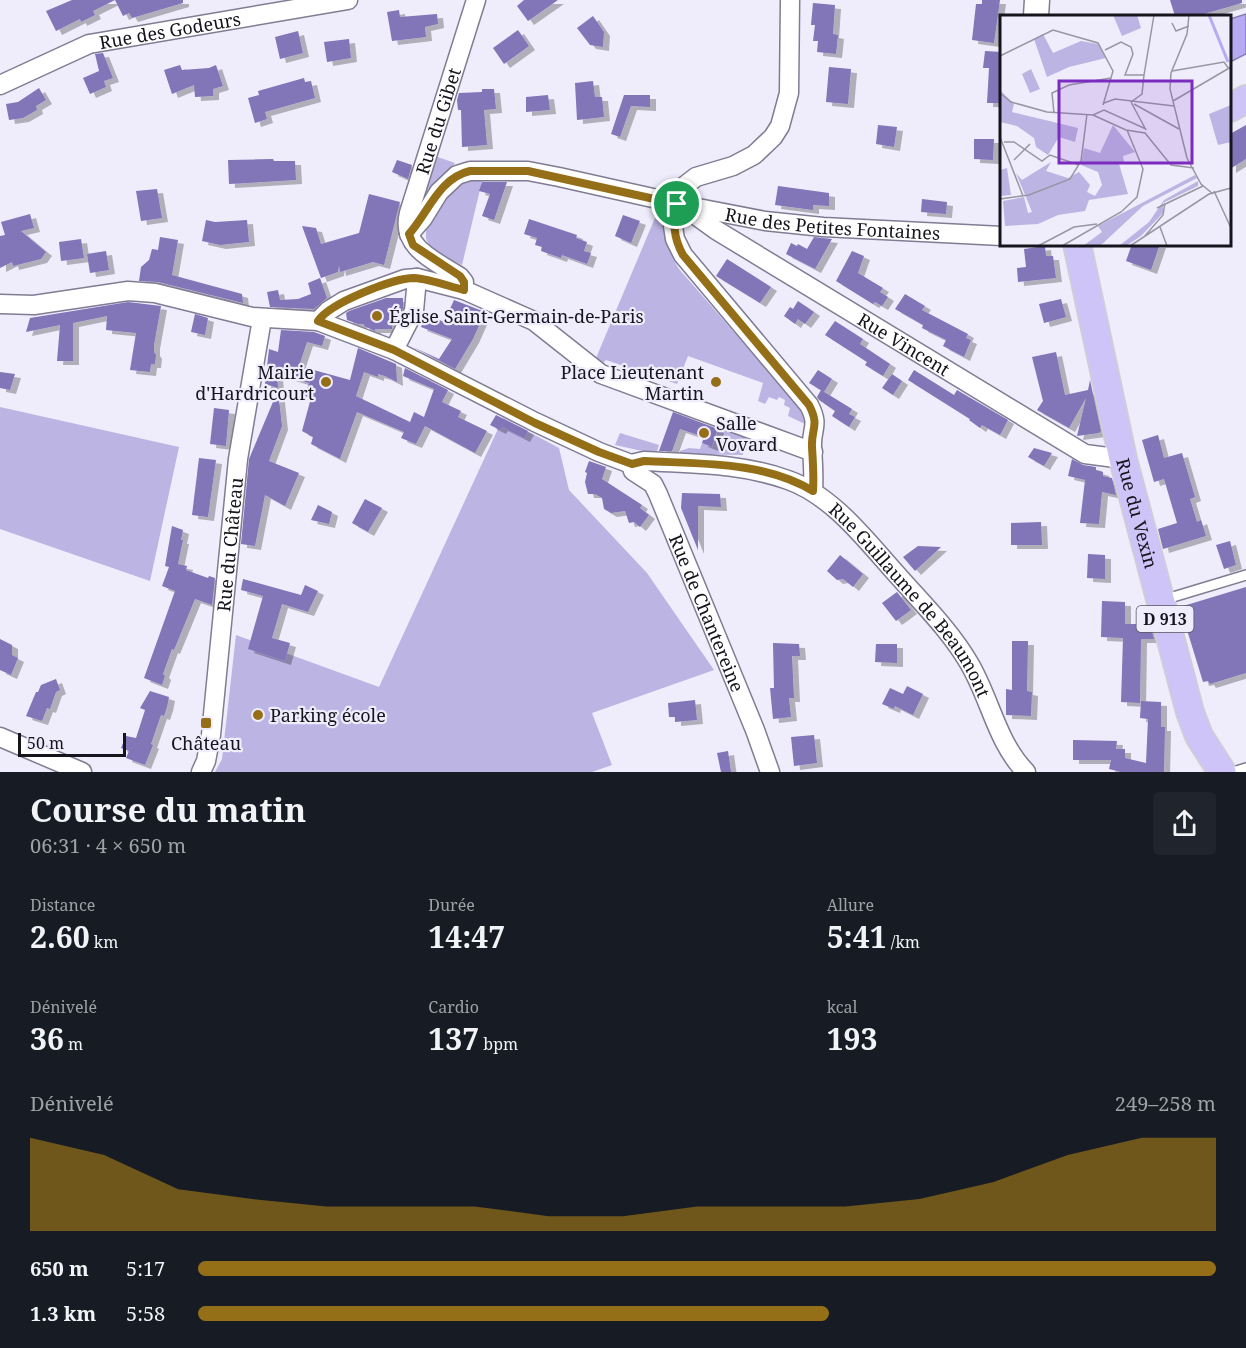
<!DOCTYPE html>
<html lang="fr">
<head>
<meta charset="utf-8">
<style>
  body { margin:0; font-family:"Noto Serif",serif; background:#20242c; color:#f1f3f6; height:100vh; display:flex; flex-direction:column; font-size:22px; white-space:nowrap }
  * { box-sizing:border-box; margin:0 }
  p { font-size:20px; color:#9ea1a6 }
  .icon { flex:none; width:33px; height:33px; fill:none; stroke:currentColor; stroke-width:2; stroke-linecap:round; stroke-linejoin:round }
  .map { position:relative; height:772px; overflow:hidden }
  .side { display:flex; flex-direction:column; background:#171b24; flex:1 }
  .side>* { flex:none }
  .scale { position:absolute; left:18px; bottom:15px; width:108px; box-sizing:border-box; padding-left:6px; border:3px solid #16141d; border-top:0; font-size:16px; line-height:21px; white-space:nowrap; color:#16141d; -webkit-text-stroke:4px #efedfc; paint-order:stroke }
  .pin { position:absolute; display:grid; place-items:center; width:51px; height:51px; color:#fff; margin:-26px; border:3px solid #fff; border-radius:50%; box-shadow:0 2px 6px #0007 }
  .round { display:grid; place-items:center; flex:none; width:63px; height:63px; border-radius:6px; background:#20242c }
  .summary { display:flex; align-items:center; justify-content:space-between; height:102px; padding:0 30px }
  h1 { font-size:33px; font-weight:700; line-height:45px }
  .figures { display:grid; grid-template-columns:repeat(3,1fr); gap:9px; height:102px; padding:6px 30px }
  .figures div { display:grid; align-content:center }
  .figures b { font-size:30px; font-weight:700 }
  .figures small { font-size:16px; font-weight:400 }
  .figures p { font-size:16px }
  .chart { height:168px; padding:12px 30px }
  .chart p { display:flex; justify-content:space-between }
  .chart svg { width:100%; height:108px; margin-top:6px; fill:#956f18; opacity:.7 }
  ul { padding:0 30px; list-style:none; font-size:20px }
  li { display:grid; grid-template-columns:96px 72px 1fr; align-items:center; height:45px }
  li i { height:15px; border-radius:8px; background:#956f18 }
  .map>svg:first-child { display:block }
  .green { fill:#bcb4e3 }
  .water { fill:#b8aaf2; stroke:#877db2; stroke-width:1.5 }
  .building { fill:#8274b8; filter:url(#shadow) }
  .lines { fill:none; stroke-linecap:round; stroke-linejoin:round }
  .service-casing { stroke:#807c93; stroke-width:12 }
  .minor-casing { stroke:#807c93; stroke-width:21 }
  .secondary-casing { stroke:#807c93; stroke-width:27 }
  .primary-casing { stroke:#d0d0d2; stroke-width:30 }
  .service { stroke:#fff; stroke-width:9 }
  .minor { stroke:#fff; stroke-width:18 }
  .secondary { stroke:#fff; stroke-width:24 }
  .primary { stroke:#cec4f7; stroke-width:27 }
  .route-casing { stroke:#fff; stroke-width:12 }
  .route { stroke:#956f18; stroke-width:8 }
  .poi-dot { fill:#956f18; stroke:#efedfc; stroke-width:2 }
  .labels { text-anchor:middle; dominant-baseline:central; stroke-width:4.5; stroke-linejoin:round; paint-order:stroke }
  .shield { fill:#efedfc; stroke:#575560; stroke-width:1.5 }
  .shield-label { font-size:16px; font-weight:bold; fill:#16141d }
  .street-label { font-size:18px; fill:#16141d; stroke:#efedfc }
  .poi-label { font-size:18px; fill:#16141d; stroke:#efedfc; text-anchor:start }
  .inset-river { fill:none; stroke:#b8aaf2; stroke-width:3 }
  .inset-road { fill:none; stroke:#9896a3; stroke-width:1.5 }
  .view { fill:#7b2cbf; fill-opacity:0.15; stroke:#7b2cbf; stroke-width:3 }
  .inset-edge { fill:none; stroke:#16141d; stroke-width:3 }
</style>
</head>
<body>
<div class="map">
<svg width="1246" height="772" viewBox="0 0 1246 772">
  <defs>
    <filter id="shadow"><feDropShadow dx="6" dy="4" stdDeviation="0" flood-color="#0004"/></filter>
  </defs>
  <rect width="100%" height="100%" fill="#efedfc"/>
  <g class="green">
    <path d="M 435,156 L 455,163 L 419,208 Z"/>
    <path d="M 483,177 L 462,265 C 451,259 433,252 427,241 C 420,227 447,187 460,182 C 467,179 476,179 483,177 Z"/>
    <path d="M 660,206 L 665,208 L 666,212 C 666,234 667,250 679,269 L 802,410 L 805,424 L 788,416 L 790,408 L 784,405 L 785,400 L 779,397 L 777,400 L 769,397 L 765,404 L 758,401 L 763,383 L 688,356 L 677,384 L 606,360 L 603,363 L 596,358 Z"/>
    <path d="M 0,407 L 179,447 L 150,581 L 0,529 Z"/>
    <path d="M 503,418 L 559,448 L 569,490 L 647,573 L 714,670 L 592,713 L 612,765 L 592,772 L 215,772 L 222,759 L 236,635 L 379,687 Z"/>
    <path d="M 719,428 L 746,437 L 745,441 L 750,443 L 750,449 L 743,451 L 743,455 L 680,454 L 680,451 L 689,448 L 700,449 L 702,443 L 712,447 Z"/>
    <path d="M 620,433 L 659,445 L 656,454 L 615,445 Z"/>
  </g>
  <path class="water" d="M 1246,14 L 1246,54 L 1230,62 L 1230,19 Z"/>
  <g class="building">
    <path d="M 72,0 L 115,0 L 93,11 L 95,15 L 81,22 L 80,19 L 56,31 L 46,11 Z"/>
    <path d="M 115,0 L 183,0 L 183,3 L 132,18 L 129,13 L 123,16 Z"/>
    <path d="M 524,0 L 558,0 L 528,21 L 517,6 Z"/>
    <path d="M 982,0 L 1000,0 L 994,43 L 972,40 L 976,4 L 982,4 Z"/>
    <path d="M 1170,0 L 1242,0 L 1242,3 L 1197,16 L 1175,16 Z"/>
    <path d="M 813,3 L 835,5 L 833,34 L 838,35 L 836,54 L 817,52 L 818,41 L 813,41 L 815,25 L 811,25 Z"/>
    <path d="M 399,10 L 400,17 L 437,14 L 438,24 L 425,27 L 426,37 L 392,41 L 387,12 Z"/>
    <path d="M 593,16 L 604,32 L 603,47 L 590,45 L 577,28 Z"/>
    <path d="M 518,30 L 529,46 L 504,64 L 493,48 Z"/>
    <path d="M 298,31 L 303,53 L 280,59 L 275,37 Z"/>
    <path d="M 349,39 L 351,58 L 327,62 L 324,42 Z"/>
    <path d="M 985,51 L 1002,52 L 1002,103 L 987,103 L 989,68 L 983,68 Z"/>
    <path d="M 103,53 L 113,78 L 104,81 L 106,87 L 90,94 L 83,78 L 99,71 L 95,54 Z"/>
    <path d="M 180,65 L 182,70 L 209,68 L 216,65 L 223,86 L 213,89 L 213,96 L 195,97 L 194,85 L 172,94 L 164,70 Z"/>
    <path d="M 829,67 L 851,69 L 848,104 L 826,102 Z"/>
    <path d="M 304,78 L 305,82 L 311,81 L 315,98 L 265,112 L 267,119 L 255,123 L 248,98 L 259,95 L 258,91 Z"/>
    <path d="M 593,81 L 595,97 L 602,97 L 604,117 L 577,120 L 575,83 Z"/>
    <path d="M 39,88 L 46,100 L 36,106 L 37,110 L 23,118 L 9,120 L 6,104 L 18,102 Z"/>
    <path d="M 482,89 L 494,89 L 496,109 L 484,110 L 487,145 L 462,147 L 461,110 L 458,110 L 457,100 L 459,93 L 482,92 Z"/>
    <path d="M 548,95 L 550,110 L 526,112 L 526,97 Z"/>
    <path d="M 624,95 L 650,95 L 650,107 L 631,106 L 620,137 L 611,134 Z"/>
    <path d="M 878,125 L 897,127 L 894,147 L 876,144 Z"/>
    <path d="M 1246,125 L 1246,159 L 1230,169 L 1230,134 Z"/>
    <path d="M 974,139 L 994,139 L 993,160 L 974,159 Z"/>
    <path d="M 273,159 L 274,161 L 295,161 L 296,180 L 229,184 L 228,160 Z"/>
    <path d="M 397,160 L 412,165 L 408,179 L 392,172 Z"/>
    <path d="M 482,182 L 507,182 L 494,220 L 482,216 L 490,194 L 479,191 Z"/>
    <path d="M 778,186 L 829,193 L 829,206 L 813,205 L 813,210 L 775,205 Z"/>
    <path d="M 157,189 L 162,218 L 141,221 L 136,191 Z"/>
    <path d="M 369,194 L 400,202 L 384,265 L 373,262 L 340,272 L 339,265 L 338,272 L 321,278 L 302,226 L 316,228 L 321,244 L 359,233 Z"/>
    <path d="M 922,199 L 947,202 L 946,214 L 921,212 Z"/>
    <path d="M 30,214 L 34,228 L 21,231 L 46,252 L 41,259 L 13,266 L 12,262 L 0,268 L 0,236 L 5,235 L 1,222 Z"/>
    <path d="M 623,215 L 640,221 L 631,243 L 615,236 Z"/>
    <path d="M 529,219 L 577,235 L 576,238 L 587,242 L 584,251 L 591,253 L 587,264 L 562,255 L 561,258 L 541,251 L 542,247 L 535,245 L 537,238 L 524,234 Z"/>
    <path d="M 206,220 L 215,222 L 247,220 L 249,242 L 220,245 L 202,241 Z"/>
    <path d="M 160,237 L 178,240 L 172,275 L 242,294 L 243,303 L 158,282 L 139,281 L 141,267 L 149,260 L 152,249 L 158,250 Z"/>
    <path d="M 814,237 L 832,239 L 815,269 L 786,254 L 791,243 L 797,246 L 798,244 L 807,249 Z"/>
    <path d="M 81,239 L 84,258 L 61,261 L 59,242 Z"/>
    <path d="M 1132,244 L 1160,244 L 1151,270 L 1126,261 Z"/>
    <path d="M 1045,246 L 1046,256 L 1053,256 L 1056,278 L 1018,282 L 1017,268 L 1026,267 L 1024,249 Z"/>
    <path d="M 106,251 L 109,270 L 90,273 L 87,254 Z"/>
    <path d="M 852,251 L 864,256 L 858,273 L 883,288 L 880,292 L 888,297 L 882,306 L 875,302 L 873,304 L 836,281 Z"/>
    <path d="M 727,259 L 771,287 L 760,303 L 716,276 Z"/>
    <path d="M 320,278 L 327,298 L 314,309 L 270,307 L 267,292 L 278,290 L 280,300 L 298,299 L 311,294 L 308,283 Z"/>
    <path d="M 905,294 L 925,306 L 922,310 L 968,334 L 966,338 L 971,340 L 964,357 L 943,346 L 946,340 L 922,328 L 923,325 L 895,309 Z"/>
    <path d="M 386,298 L 403,298 L 403,308 L 397,320 L 392,321 L 392,329 L 375,329 L 375,331 L 364,326 L 364,324 L 358,324 L 347,320 L 346,313 L 349,311 Z"/>
    <path d="M 1061,299 L 1066,317 L 1044,323 L 1039,304 Z"/>
    <path d="M 454,300 L 485,312 L 473,339 L 455,369 L 413,347 L 439,359 L 452,339 L 421,327 L 426,314 L 444,322 Z"/>
    <path d="M 798,301 L 814,312 L 805,324 L 798,319 L 795,324 L 784,316 L 790,307 L 793,309 Z"/>
    <path d="M 128,302 L 161,306 L 154,345 L 154,352 L 156,355 L 155,364 L 151,364 L 150,372 L 130,370 L 136,333 L 106,330 L 107,316 L 73,323 L 73,361 L 57,361 L 60,325 L 26,332 L 30,318 Z"/>
    <path d="M 195,314 L 208,318 L 205,335 L 191,332 Z"/>
    <path d="M 835,321 L 863,339 L 860,344 L 890,364 L 883,376 L 865,365 L 867,362 L 825,335 Z"/>
    <path d="M 281,330 L 314,332 L 325,336 L 322,346 L 307,342 L 299,366 L 350,380 L 358,348 L 396,364 L 397,382 L 385,376 L 378,374 L 378,377 L 364,372 L 356,396 L 410,422 L 414,412 L 424,417 L 434,389 L 403,376 L 405,368 L 448,390 L 442,402 L 461,411 L 458,417 L 487,431 L 475,453 L 425,426 L 416,444 L 401,438 L 404,432 L 357,412 L 340,459 L 311,444 L 313,437 L 302,431 L 311,398 L 305,396 L 309,383 L 280,374 L 280,376 L 277,375 L 278,388 L 265,384 L 269,349 L 278,352 Z"/>
    <path d="M 1056,352 L 1065,395 L 1088,390 L 1090,380 L 1101,431 L 1099,433 L 1077,436 L 1086,398 L 1069,428 L 1037,410 L 1043,401 L 1032,357 Z"/>
    <path d="M 818,370 L 832,379 L 824,392 L 809,383 Z"/>
    <path d="M 914,370 L 954,395 L 957,390 L 1008,420 L 1000,435 L 982,425 L 980,428 L 969,420 L 970,419 L 908,380 Z"/>
    <path d="M 0,372 L 15,374 L 10,390 L 0,388 Z"/>
    <path d="M 892,374 L 902,381 L 893,395 L 882,388 Z"/>
    <path d="M 278,390 L 282,426 L 269,461 L 299,473 L 285,506 L 265,495 L 255,546 L 241,544 L 249,459 Z"/>
    <path d="M 821,390 L 852,409 L 849,414 L 855,417 L 849,427 L 832,416 L 835,411 L 819,400 L 817,397 Z"/>
    <path d="M 214,408 L 229,410 L 226,446 L 210,444 Z"/>
    <path d="M 673,412 L 718,429 L 712,447 L 702,443 L 704,437 L 680,429 L 672,451 L 659,451 Z"/>
    <path d="M 496,415 L 528,431 L 524,438 L 502,427 L 500,430 L 490,425 Z"/>
    <path d="M 1158,435 L 1164,458 L 1182,453 L 1195,497 L 1190,499 L 1197,522 L 1201,520 L 1206,536 L 1163,549 L 1158,529 L 1177,523 L 1164,479 L 1154,482 L 1142,440 Z"/>
    <path d="M 1034,448 L 1052,453 L 1044,466 L 1028,457 Z"/>
    <path d="M 199,458 L 216,460 L 208,517 L 192,515 Z"/>
    <path d="M 1072,459 L 1083,465 L 1096,467 L 1096,470 L 1103,472 L 1103,476 L 1112,478 L 1116,495 L 1102,492 L 1099,524 L 1080,523 L 1085,480 L 1068,476 Z"/>
    <path d="M 589,461 L 606,467 L 602,479 L 642,505 L 640,508 L 649,515 L 640,527 L 634,522 L 629,523 L 625,511 L 611,513 L 604,509 L 602,498 L 595,494 L 588,494 L 585,482 L 587,473 L 585,472 Z"/>
    <path d="M 682,493 L 720,494 L 721,507 L 698,506 L 698,550 L 681,508 Z"/>
    <path d="M 365,499 L 382,508 L 368,532 L 352,523 Z"/>
    <path d="M 318,505 L 332,512 L 329,524 L 311,520 Z"/>
    <path d="M 1041,522 L 1042,545 L 1011,545 L 1011,523 Z"/>
    <path d="M 172,526 L 183,530 L 181,540 L 183,540 L 178,564 L 187,566 L 186,570 L 208,578 L 209,576 L 215,578 L 212,605 L 195,599 L 174,650 L 172,649 L 163,674 L 165,676 L 162,685 L 144,678 L 175,591 L 162,586 L 169,567 L 165,566 Z"/>
    <path d="M 1230,541 L 1236,565 L 1224,569 L 1216,545 Z"/>
    <path d="M 918,546 L 941,547 L 915,571 L 903,557 Z"/>
    <path d="M 1088,554 L 1105,555 L 1105,579 L 1087,578 Z"/>
    <path d="M 840,555 L 863,574 L 853,587 L 843,579 L 837,580 L 827,571 Z"/>
    <path d="M 243,579 L 301,595 L 305,585 L 318,591 L 308,612 L 282,604 L 272,638 L 290,643 L 285,661 L 248,649 L 263,596 L 241,590 Z"/>
    <path d="M 1246,587 L 1246,673 L 1210,684 L 1208,681 L 1203,682 L 1180,607 Z"/>
    <path d="M 897,592 L 911,610 L 896,621 L 882,603 Z"/>
    <path d="M 1102,601 L 1125,602 L 1125,624 L 1150,624 L 1154,639 L 1141,639 L 1140,703 L 1121,702 L 1123,638 L 1101,637 Z"/>
    <path d="M 0,639 L 12,645 L 12,655 L 18,658 L 11,675 L 0,670 Z"/>
    <path d="M 1012,641 L 1028,641 L 1027,691 L 1032,692 L 1031,716 L 1006,715 L 1006,689 L 1012,690 Z"/>
    <path d="M 773,643 L 799,644 L 800,656 L 792,656 L 794,698 L 789,698 L 791,717 L 773,719 L 770,688 L 774,688 Z"/>
    <path d="M 876,644 L 897,644 L 897,663 L 875,662 Z"/>
    <path d="M 56,679 L 60,690 L 56,692 L 50,709 L 47,708 L 42,721 L 26,716 L 36,692 L 38,692 L 41,685 Z"/>
    <path d="M 907,686 L 923,694 L 913,715 L 895,706 L 894,709 L 882,704 L 890,688 L 903,694 Z"/>
    <path d="M 150,691 L 169,697 L 167,707 L 164,716 L 161,715 L 151,744 L 153,745 L 145,765 L 126,758 L 129,751 L 121,748 L 126,736 L 136,738 L 145,710 L 140,708 Z"/>
    <path d="M 695,700 L 697,720 L 675,722 L 675,717 L 669,717 L 668,703 Z"/>
    <path d="M 1141,701 L 1161,702 L 1161,727 L 1165,727 L 1164,772 L 1121,772 L 1109,769 L 1111,760 L 1073,760 L 1073,740 L 1117,741 L 1116,749 L 1125,749 L 1125,758 L 1146,763 L 1148,719 L 1140,718 Z"/>
    <path d="M 814,735 L 817,763 L 794,766 L 791,737 Z"/>
    <path d="M 728,751 L 731,772 L 721,772 L 717,753 Z"/>
  </g>
  <g class="lines">
    <defs>
      <g id="service">
        <path d="M 1163,600 L 1246,575"/>
        <path d="M 1233,772 L 1246,768"/>
      </g>
      <g id="minor">
        <path d="M 790,0 L 789,93 L 780,126 L 773,137 L 754,155 L 733,166 L 696,177 L 683,187 L 678,197 L 673,226 L 675,239 L 683,255 L 809,405 C 820,426 811,428 812,447 C 813,463 814,476 813,491"/>
        <path id="s1" d="M 0,85 L 89,44 L 348,0"/>
        <path id="s2" d="M 698,209 L 698,217 L 716,230 L 1085,454 L 1123,459"/>
        <path id="s3" d="M 409,234 L 423,218 L 439,192 L 457,175 L 470,171 L 528,171 L 559,177 L 693,207 L 765,221 L 823,227 L 1002,236"/>
        <path id="s4" d="M 464,290 L 464,282 L 460,277 C 436,261 400,248 409,213 L 476,0"/>
        <path id="s5" d="M 0,304 L 34,305 L 128,291 L 155,293 L 252,317 L 318,321 L 394,350 L 535,422 L 599,452 L 631,464 L 644,461 C 693,464 741,463 788,480 C 834,496 868,543 900,578 C 924,605 951,632 969,663 C 990,698 997,743 1026,772"/>
        <path d="M 318,321 L 328,311 L 344,301 L 405,279 L 417,278 L 464,290 L 534,321 L 601,374 L 813,452"/>
        <path d="M 394,350 L 414,311 L 417,278"/>
        <path id="s6" d="M 631,464 L 633,471 L 653,484 L 658,494 L 755,730 L 770,772"/>
        <path d="M 0,737 L 82,772"/>
        <path id="s7" d="M 201,772 L 206,761 L 211,735 L 238,459 L 262,319"/>
      </g>
      <path id="secondary" d="M 1036,16 L 1037,0"/>
      <g id="primary">
        <path d="M 1230,108 L 1246,99"/>
        <path id="s8" d="M 1077,244 L 1123,459 L 1190,712 L 1199,736 L 1222,772"/>
      </g>
    </defs>
    <use href="#service" class="service-casing"/>
    <use href="#minor" class="minor-casing"/>
    <use href="#secondary" class="secondary-casing"/>
    <use href="#primary" class="primary-casing"/>
    <use href="#service" class="service"/>
    <use href="#minor" class="minor"/>
    <use href="#secondary" class="secondary"/>
    <use href="#primary" class="primary"/>
  </g>
  <g class="lines">
    <defs>
      <path id="route" d="M 470,171 L 528,171 L 677,204 C 673,223 673,237 683,255 L 809,405 C 820,426 811,428 812,447 C 813,463 814,476 813,491 C 763,461 700,464 644,461 L 632,464 L 599,452 L 535,423 L 394,350 L 318,321 C 330,303 393,278 414,278 C 430,279 448,286 464,290 L 464,282 L 460,276 L 413,245 L 409,234 C 428,213 439,178 470,171 Z"/>
    </defs>
    <use href="#route" class="route-casing"/>
    <use href="#route" class="route"/>
  </g>
  <g class="poi-dot">
    <circle cx="377" cy="316" r="6"/>
    <circle cx="326" cy="382" r="6"/>
    <circle cx="716" cy="382" r="6"/>
    <circle cx="704" cy="433" r="6"/>
    <circle cx="258" cy="715" r="6"/>
    <rect x="200" y="717" width="12" height="12" rx="3"/>
  </g>
  <g class="labels">
    <rect class="shield" x="1136.5" y="606" width="57" height="26" rx="4.5"/>
    <g class="shield-label">
      <text x="1165" y="619">D 913</text>
    </g>
    <g class="street-label">
      <text stroke="none"><textPath href="#s1" startOffset="180">Rue des Godeurs</textPath></text>
      <text stroke="none"><textPath href="#s4" startOffset="200">Rue du Gibet</textPath></text>
      <text stroke="none"><textPath href="#s3" startOffset="458">Rue des Petites Fontaines</textPath></text>
      <text stroke="none"><textPath href="#s2" startOffset="250">Rue Vincent</textPath></text>
      <text stroke="none"><textPath href="#s8" startOffset="276">Rue du Vexin</textPath></text>
      <text stroke="none"><textPath href="#s7" startOffset="230">Rue du Château</textPath></text>
      <text stroke="none"><textPath href="#s5" startOffset="1000">Rue Guillaume de Beaumont</textPath></text>
      <text stroke="none"><textPath href="#s6" startOffset="171">Rue de Chantereine</textPath></text>
    </g>
    <g class="poi-label">
      <text x="389" y="316">Église Saint-Germain-de-Paris</text>
      <text x="314" y="372" text-anchor="end">Mairie<tspan x="314" dy="21">d'Hardricourt</tspan></text>
      <text x="704" y="372" text-anchor="end">Place Lieutenant<tspan x="704" dy="21">Martin</tspan></text>
      <text x="716" y="423">Salle<tspan x="716" dy="21">Vovard</tspan></text>
      <text x="270" y="715">Parking école</text>
      <text x="206" y="743" text-anchor="middle">Château</text>
    </g>
  </g>
  <g transform="translate(1000 15)">
    <rect width="231" height="231" fill="#efedfc"/>
    <path d="M 113,0 L 137,0 L 141,13 L 122,21 ZM 43,19 L 53,38 L 81,26 L 98,29 L 106,43 L 69,52 L 47,62 L 34,24 ZM 31,54 L 40,74 L 30,78 L 22,59 ZM 0,75 L 14,89 L 12,97 L 78,113 L 75,127 L 59,122 L 48,140 L 36,132 L 34,123 L 17,111 L 0,107 ZM 231,90 L 231,127 L 218,130 L 209,99 ZM 113,110 L 135,137 L 123,141 L 124,147 L 119,149 L 128,179 L 89,185 L 85,196 L 58,200 L 38,209 L 5,211 L 3,186 L 24,182 L 28,198 L 32,197 L 16,158 L 22,165 L 51,147 L 46,156 L 68,163 L 79,157 L 90,170 L 87,177 L 95,181 L 102,170 L 98,157 L 81,150 L 84,133 L 100,138 ZM 7,153 L 11,180 L 0,181 L 0,155 ZM 195,160 L 197,163 L 143,191 L 100,231 L 83,231 L 102,217 L 98,211 ZM 198,166 L 198,171 L 163,188 L 163,198 L 141,221 L 126,231 L 119,231 L 149,207 L 164,185 Z" fill="#bcb4e3"/>
    <path class="inset-river" d="M 209,0 L 228,47"/>
    <path class="inset-road" d="M 189,0 L 187,19 L 171,58 L 170,74 L 187,143 L 201,169 L 213,179M 172,8 L 176,16 L 189,11M 105,35 L 121,27 L 131,32 L 133,39 L 125,60 L 144,60 L 154,0M 0,41 L 53,15 L 98,28 L 113,56 L 103,90M 172,56 L 224,47 L 229,54M 0,78 L 11,87 L 47,97 L 93,100 L 104,95 L 146,114M 173,86 L 231,52M 131,87 L 146,115M 131,87 L 142,79 L 144,60M 104,88 L 115,84 L 174,91M 134,89 L 179,114M 54,98 L 52,78 L 69,70 L 111,63M 93,100 L 126,115 L 145,118 L 171,150 L 194,153M 0,122 L 23,181M 4,127 L 14,127 L 42,146 L 50,140 L 79,150M 14,145 L 30,129M 214,176 L 231,213M 0,184 L 29,180 L 70,164 L 81,146 L 87,99M 157,193 L 203,171M 160,212 L 167,231M 144,222 L 163,200 L 165,188M 38,231 L 74,212 L 97,209M 62,231 L 121,197 L 137,182 L 143,154 L 127,115M 130,231 L 209,179 L 231,173"/>
    <path class="view" d="M 59,66 L 192,66 L 192,148 L 59,148 Z"/>
    <rect width="231" height="231" class="inset-edge"/>
  </g>
</svg>
<div class="scale">50 m</div>
<div class="pin" style="left:677px;top:204px;background:#1e9e55"><svg class="icon" aria-label="arrive" viewBox="0 0 24 24"><path d="M6 21V4h12l-3 4 3 4H6"/></svg></div>
</div>
<section class="side">
<div class="summary"><div><h1>Course du matin</h1><p>06:31 · 4 × 650 m</p></div><a class="round"><svg class="icon" aria-label="share" viewBox="0 0 24 24"><path d="M12 15V3M7 8l5-5 5 5M5 13v7h14v-7"/></svg></a></div>
<div class="figures">
<div><p>Distance</p><b>2.60<small> km</small></b></div>
<div><p>Durée</p><b>14:47</b></div>
<div><p>Allure</p><b>5:41<small> /km</small></b></div>
</div>
<div class="figures">
<div><p>Dénivelé</p><b>36<small> m</small></b></div>
<div><p>Cardio</p><b>137<small> bpm</small></b></div>
<div><p>kcal</p><b>193</b></div>
</div>
<div class="chart"><p><span>Dénivelé</span>249–258 m</p>
<svg viewBox="0 0 160 44" preserveAspectRatio="none"><path d="M0 44V6L10 13L20 27L30 31L40 34L50 34L60 34L70 38L80 38L90 34L100 34L110 34L120 31L130 24L140 13L150 6L160 6V44z"/></svg>
</div>
<ul>
<li><b>650 m</b>5:17<i style="width:100%"></i></li>
<li><b>1.3 km</b>5:58<i style="width:62%"></i></li>
</ul>
</section>
</body>
</html>
